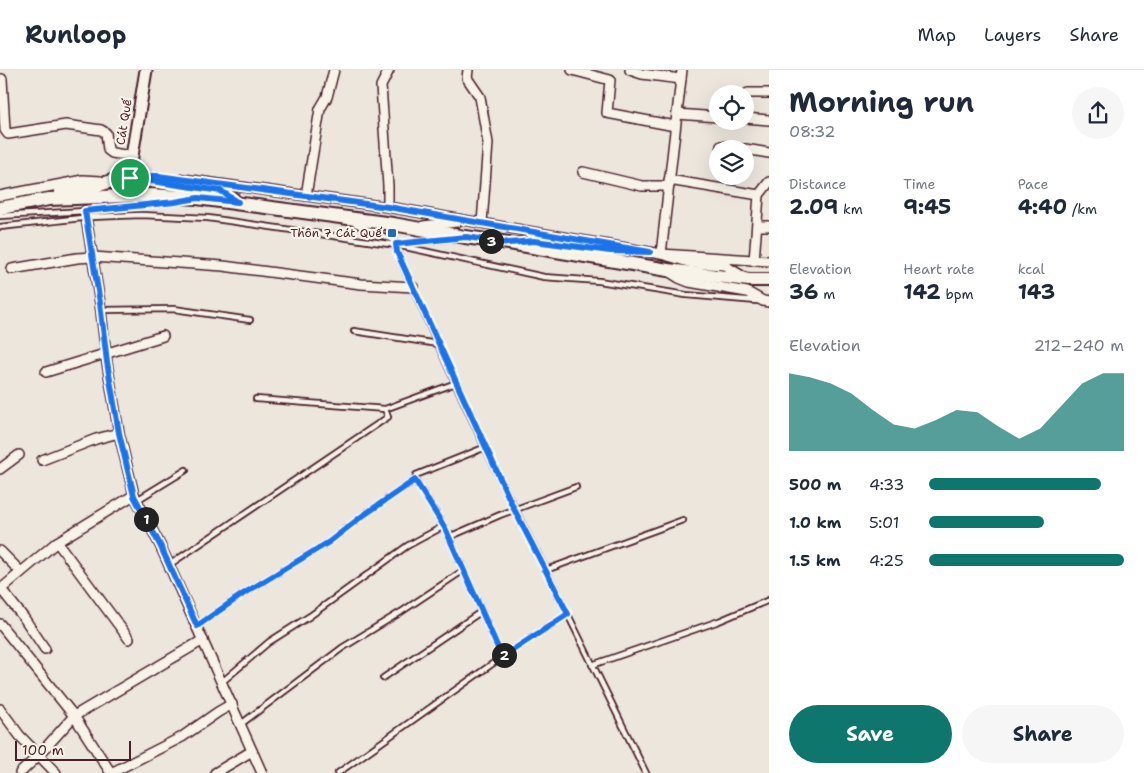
<!DOCTYPE html>
<html lang="en">
<head>
<meta charset="utf-8">
<style>
  body { margin:0; font-family:"Shantell Sans",sans-serif; background:#f6f6f7; color:#1f2937; height:100vh; display:flex; flex-direction:column; font-size:19px; white-space:nowrap }
  * { box-sizing:border-box; margin:0 }
  p { font-size:16px; color:#747a83 }
  .icon { flex:none; width:28px; height:28px; fill:none; stroke:currentColor; stroke-width:2; stroke-linecap:round; stroke-linejoin:round }
  .map { position:relative; flex:1; overflow:hidden }
  .side { display:flex; flex-direction:column; background:#fff; width:375px }
  .side>* { flex:none }
  .tools { position:absolute; left:709px; top:15px; display:grid; gap:10px }
  .tools a { display:grid; place-items:center; width:45px; height:45px; border-radius:50%; background:#fff; box-shadow:0 5px 20px #0002; font-size:25px }
  .scale { position:absolute; left:15px; bottom:12px; width:116px; box-sizing:border-box; padding-left:5px; border:2px solid #4a1f2b; border-top:0; font-size:14px; line-height:18px; white-space:nowrap; color:#4a1f2b; -webkit-text-stroke:4px #f7f3e8; paint-order:stroke }
  .pin { position:absolute; display:grid; place-items:center; width:42px; height:42px; color:#fff; margin:-21px; border:2px solid #fff; border-radius:50%; box-shadow:0 1px 5px #0007 }
  .km { position:absolute; width:25px; height:25px; margin:-12px; border-radius:50%; background:#222; color:#fff; font-size:14px; line-height:25px; text-align:center }
  .round { display:grid; place-items:center; flex:none; width:52px; height:52px; border-radius:26px; background:#f6f6f7 }
  .overview { display:flex; align-items:center; justify-content:space-between; height:85px; padding:0 20px }
  h1 { font-size:28px; font-weight:700; line-height:38px }
  .stats { display:grid; grid-template-columns:repeat(3,1fr); gap:8px; height:85px; padding:5px 20px }
  .stats div { display:grid; align-content:center }
  .stats b { font-size:21px; font-weight:700 }
  .stats small { font-size:14px; font-weight:400 }
  .stats p { font-size:14px }
  .chart { height:140px; padding:10px 20px }
  .chart p { display:flex; justify-content:space-between }
  .chart svg { width:100%; height:90px; margin-top:5px; fill:#0f766e; opacity:.7 }
  .action { display:flex; gap:10px; margin-top:auto; padding:10px 20px }
  .action a { flex:1; height:58px; border-radius:30px; background:#0f766e; color:#fff; font-size:20px; font-weight:700; line-height:58px; text-align:center }
  .action a+a { background:#f6f6f7; color:#1f2937 }
  ul { padding:0 20px; list-style:none; font-size:16px }
  li { display:grid; grid-template-columns:80px 60px 1fr; align-items:center; height:38px }
  li i { height:12px; border-radius:6px; background:#0f766e }
  header { display:flex; align-items:center; gap:30px; box-sizing:border-box; height:70px; padding:0 25px; background:#fff; border-bottom:1px solid #e0e1e3 }
  header strong { font-size:24px }
  nav { display:flex; gap:28px; margin-inline-start:auto; font-size:18px }
  main { display:flex; flex:1; min-height:0 }
  .map>svg:first-child { display:block }
  .lines { fill:none; stroke-linecap:round; stroke-linejoin:round }
  .service-casing { stroke:#4a1f2b; stroke-width:8 }
  .minor-casing { stroke:#4a1f2b; stroke-width:12 }
  .tertiary-casing { stroke:#4a1f2b; stroke-width:15 }
  .secondary-casing { stroke:#4a1f2b; stroke-width:16 }
  .service { stroke:#f7f3e8; stroke-width:4.5 }
  .minor { stroke:#f7f3e8; stroke-width:9 }
  .tertiary { stroke:#f7f3e8; stroke-width:11 }
  .secondary { stroke:#f7f3e8; stroke-width:12 }
  .route-casing { stroke:#fff; stroke-width:10 }
  .route { stroke:#1a73e8; stroke-width:6 }
  .poi-dot { fill:#1f6fb2; stroke:#f7f3e8; stroke-width:2 }
  .labels { text-anchor:middle; dominant-baseline:central; stroke-width:4.5; stroke-linejoin:round; paint-order:stroke }
  .street-label { font-size:12px; fill:#4a1f2b; stroke:#f7f3e8 }
  .poi-label { font-size:12px; fill:#4a1f2b; stroke:#f7f3e8; text-anchor:end }
</style>
</head>
<body>
<header>
<strong>Runloop</strong>
<nav><a>Map</a><a>Layers</a><a>Share</a></nav>
</header>
<main>
<div class="map">
<svg width="769" height="703" viewBox="0 0 769 703">
  <rect width="100%" height="100%" fill="#ece6dd"/>
  <filter id="ink" filterUnits="userSpaceOnUse"><feTurbulence type="fractalNoise" baseFrequency=".02" numOctaves="2"/><feDisplacementMap in="SourceGraphic" scale="10" xChannelSelector="R" yChannelSelector="G"/><feConvolveMatrix kernelMatrix="1 2 1 2 8 2 1 2 1" color-interpolation-filters="sRGB"/></filter>
  <g filter="url(#ink)">
    <g class="lines">
      <defs>
        <g id="service">
          <path d="M 0,146 L 85,141 L 177,132"/>
          <path d="M 355,154 L 395,171 L 397,182 C 444,289 492,397 546,500"/>
          <path d="M 0,157 L 91,147 L 141,145 L 208,148 L 396,175 L 544,207 L 599,211 L 686,225 L 757,231"/>
          <path d="M 402,174 L 449,169"/>
          <path d="M 101,240 L 174,239 L 250,250"/>
          <path d="M 354,261 L 438,274"/>
          <path d="M 256,329 L 385,339"/>
          <path d="M 415,410 L 416,405 L 486,377"/>
          <path d="M 137,430 L 186,400"/>
          <path d="M 449,467 L 500,445 L 576,417"/>
          <path d="M 169,495 L 388,347 L 385,339 L 456,313"/>
          <path d="M 197,556 L 243,524 L 329,472 L 361,447 L 415,410 L 445,458 L 502,587 L 568,544"/>
          <path d="M 592,595 L 719,551 L 769,530"/>
          <path d="M 383,608 L 482,541"/>
          <path d="M 222,612 L 269,572 L 310,546 L 407,476 L 444,456"/>
          <path d="M 241,654 L 342,578 L 401,542 L 464,500"/>
          <path d="M 338,703 L 502,587"/>
          <path d="M 646,703 L 546,500 L 683,450"/>
        </g>
        <g id="minor">
          <path d="M 468,0 L 467,8 L 480,27 L 488,73 L 482,153"/>
          <path d="M 572,0 L 610,10 L 607,43 L 675,56"/>
          <path d="M 630,0 L 642,4 L 681,9"/>
          <path d="M 682,0 L 661,184 L 692,193 L 724,195 L 747,209"/>
          <path d="M 2,9 L 5,60 L 8,64 L 66,55 L 101,60 L 106,63 L 108,80 L 112,83 L 132,86"/>
          <path d="M 748,23 L 769,23"/>
          <path d="M 677,44 L 718,47"/>
          <path d="M 745,48 L 769,50"/>
          <path d="M 721,76 L 740,79"/>
          <path d="M 745,79 L 769,83"/>
          <path d="M 583,102 L 642,116 L 669,116"/>
          <path d="M 183,109 L 388,137 L 661,184 L 769,191"/>
          <path d="M 669,110 L 759,125"/>
          <path d="M 0,126 L 83,110 L 101,111"/>
          <path d="M 306,126 L 320,39 L 327,27 L 334,0"/>
          <path d="M 388,137 L 388,116 L 381,16 L 389,0"/>
          <path d="M 85,141 L 100,233 L 107,293 L 119,363 L 134,425 L 160,475 L 262,703"/>
          <path d="M 423,156 L 457,152"/>
          <path d="M 757,156 L 769,156"/>
          <path d="M 521,172 L 534,171 L 571,175"/>
          <path d="M 754,191 L 759,125 L 769,112"/>
          <path d="M 12,199 L 77,188 L 93,187 L 223,196 L 361,214 L 413,217"/>
          <path d="M 668,201 L 679,208 L 689,212 L 747,222 L 763,231 L 769,232"/>
          <path d="M 46,302 L 163,266"/>
          <path d="M 42,390 L 96,369 L 119,363"/>
          <path d="M 0,399 L 19,385"/>
          <path d="M 57,472 L 129,569"/>
          <path d="M 0,481 L 21,502"/>
          <path d="M 0,554 L 74,646 L 111,703"/>
          <path d="M 45,579 L 24,548 L 1,519 L 57,472 L 134,425"/>
          <path d="M 0,639 L 20,666 L 56,703"/>
          <path d="M 20,703 L 39,685 L 74,646 L 203,570"/>
          <path d="M 111,703 L 182,667 L 218,642 L 232,634"/>
          <path d="M 215,703 L 252,681"/>
        </g>
        <path id="tertiary" d="M 130,108 L 132,86 L 146,0"/>
        <g id="secondary">
          <path d="M 61,122 L 96,116 L 118,109 L 130,108 L 221,121 L 233,129"/>
          <path d="M 0,138 L 49,129 L 150,125 L 197,128 L 393,154 L 465,167 L 509,173 L 668,200 L 749,210 L 769,210"/>
        </g>
      </defs>
      <use href="#service" class="service-casing"/>
      <use href="#minor" class="minor-casing"/>
      <use href="#tertiary" class="tertiary-casing"/>
      <use href="#secondary" class="secondary-casing"/>
      <use href="#service" class="service"/>
      <use href="#minor" class="minor"/>
      <use href="#tertiary" class="tertiary"/>
      <use href="#secondary" class="secondary"/>
    </g>
  </g>
  <g class="lines" filter="url(#ink)">
    <defs>
      <path id="route" d="M 142,106 L 158,106 L 388,137 L 650,182 L 610,181 L 534,171 L 509,173 L 466,167 L 396,174 L 397,182 L 514,439 L 568,544 L 502,587 L 445,458 L 415,410 L 361,447 L 329,472 L 243,524 L 197,556 L 160,475 L 134,426 L 119,363 L 107,292 L 100,233 L 85,141 L 175,132 L 198,128 L 238,132 L 221,121 L 130,108 Z"/>
    </defs>
    <use href="#route" class="route-casing"/>
    <use href="#route" class="route"/>
  </g>
  <rect class="poi-dot" x="387" y="158" width="10" height="10" rx="2.5"/>
  <g class="labels">
    <g class="street-label">
      <text transform="translate(124 52) rotate(-81)">Cát Quế</text>
    </g>
    <g class="poi-label">
      <text x="382" y="163">Thôn 7 Cát Quế</text>
    </g>
  </g>
</svg>
<div class="tools">
<a><svg class="icon" aria-label="locate" viewBox="0 0 24 24"><circle cx="12" cy="12" r="6"/><path d="M12 2v4M12 18v4M2 12h4M18 12h4"/></svg></a>
<a><svg class="icon" aria-label="layers" viewBox="0 0 24 24"><path d="M12 4l9 5-9 5-9-5zM3 14l9 5 9-5"/></svg></a>
</div>
<div class="scale">100 m</div>
<div class="pin" style="left:130px;top:108px;background:#1e9e55"><svg class="icon" aria-label="arrive" viewBox="0 0 24 24"><path d="M6 21V4h12l-3 4 3 4H6"/></svg></div>
<b class="km" style="left:146px;top:449px">1</b>
<b class="km" style="left:504px;top:585px">2</b>
<b class="km" style="left:491px;top:171px">3</b>
</div>
<section class="side">
<div class="overview"><div><h1>Morning run</h1><p>08:32</p></div><a class="round"><svg class="icon" aria-label="share" viewBox="0 0 24 24"><path d="M12 15V3M7 8l5-5 5 5M5 13v7h14v-7"/></svg></a></div>
<div class="stats">
<div><p>Distance</p><b>2.09<small> km</small></b></div>
<div><p>Time</p><b>9:45</b></div>
<div><p>Pace</p><b>4:40<small> /km</small></b></div>
</div>
<div class="stats">
<div><p>Elevation</p><b>36<small> m</small></b></div>
<div><p>Heart rate</p><b>142<small> bpm</small></b></div>
<div><p>kcal</p><b>143</b></div>
</div>
<div class="chart"><p><span>Elevation</span>212–240 m</p>
<svg viewBox="0 0 160 44" preserveAspectRatio="none"><path d="M0 44V6L10 8L20 11L30 16L40 24L50 31L60 33L70 29L80 24L90 25L100 32L110 38L120 33L130 22L140 11L150 6L160 6V44z"/></svg>
</div>
<ul>
<li><b>500 m</b>4:33<i style="width:88%"></i></li>
<li><b>1.0 km</b>5:01<i style="width:59%"></i></li>
<li><b>1.5 km</b>4:25<i style="width:100%"></i></li>
</ul>
<div class="action"><a>Save</a><a>Share</a></div>
</section>
</main>
</body>
</html>
